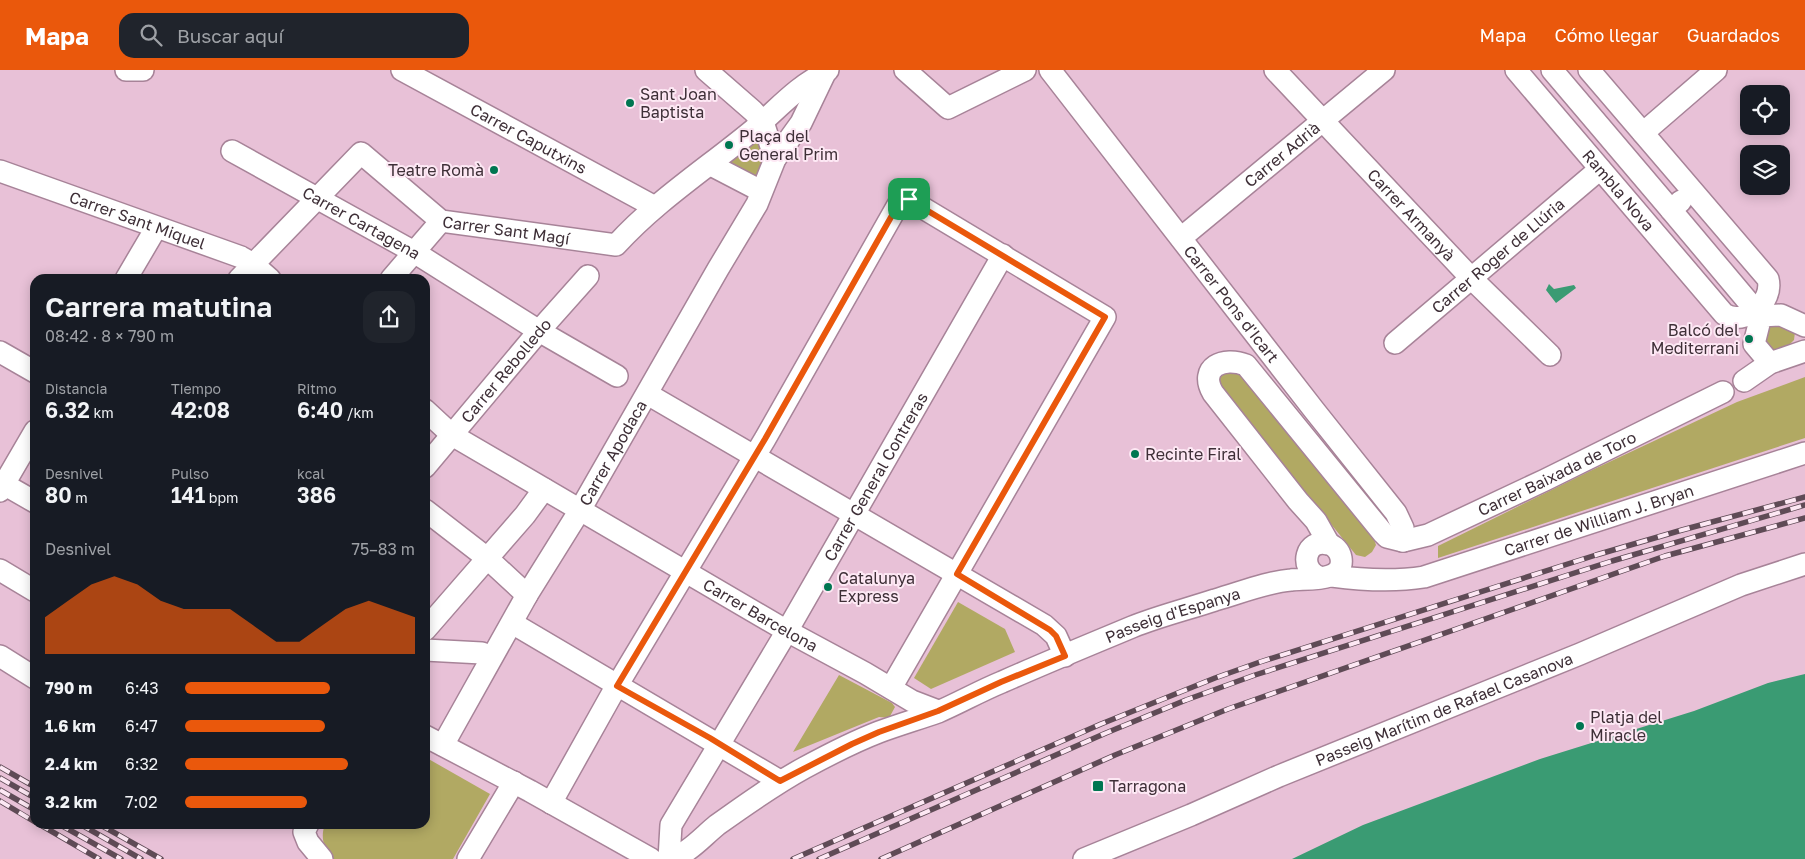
<!DOCTYPE html>
<html lang="es">
<head>
<meta charset="utf-8">
<style>
  body { margin:0; font-family:"Golos Text",sans-serif; background:#20242c; color:#f1f3f6; height:100vh; display:flex; flex-direction:column; font-size:19px; white-space:nowrap }
  * { box-sizing:border-box; margin:0 }
  p { font-size:16px; color:#9ea1a6 }
  .icon { flex:none; width:28px; height:28px; fill:none; stroke:currentColor; stroke-width:2; stroke-linecap:round; stroke-linejoin:round }
  .map { position:relative; flex:1; overflow:hidden }
  .drawer { position:absolute; left:30px; top:204px; width:400px; height:555px; display:flex; flex-direction:column; background:#171b24; border-radius:15px; box-shadow:0 2px 12px #0003 }
  .drawer>* { flex:none }
  .fabs { position:absolute; left:1740px; top:15px; display:grid; gap:10px }
  .fabs a { display:grid; place-items:center; width:50px; height:50px; border-radius:10px; background:#171b24; box-shadow:0 2px 12px #0003; font-size:25px }
  .pin { position:absolute; display:grid; place-items:center; width:42px; height:42px; color:#fff; margin:-21px; border-radius:10px; box-shadow:0 2px 8px #0006 }
  .round { display:grid; place-items:center; flex:none; width:52px; height:52px; border-radius:15px; background:#20242c }
  .summary { display:flex; align-items:center; justify-content:space-between; height:85px; padding:0 15px }
  h1 { font-size:28px; font-weight:600; line-height:38px }
  .stats { display:grid; grid-template-columns:repeat(3,1fr); gap:8px; height:85px; padding:5px 15px }
  .stats div { display:grid; align-content:center }
  .stats b { font-size:21px; font-weight:600 }
  .stats small { font-size:14px; font-weight:400 }
  .stats p { font-size:14px }
  .chart { height:140px; padding:10px 15px }
  .chart p { display:flex; justify-content:space-between }
  .chart svg { width:100%; height:90px; margin-top:5px; fill:#ea580c; opacity:.7 }
  ul { padding:0 15px; list-style:none; font-size:16px }
  li { display:grid; grid-template-columns:80px 60px 1fr; align-items:center; height:38px }
  li i { height:12px; border-radius:6px; background:#ea580c }
  header { display:flex; align-items:center; gap:30px; box-sizing:border-box; height:70px; padding:0 25px; background:#ea580c; color:#fff }
  header strong { font-size:24px }
  nav { display:flex; gap:28px; margin-inline-start:auto; font-size:18px }
  .search { width:350px; height:45px; background:#20242c; display:flex; align-items:center; gap:12px; box-sizing:border-box; padding:0 18px; border-radius:15px; color:#9ea1a6; font-size:19px }
  .map>svg:first-child { display:block }
  .green { fill:#b1a963 }
  .water { fill:#3a9b73 }
  .lines { fill:none; stroke-linecap:round; stroke-linejoin:round }
  .minor-casing { stroke:#a78398; stroke-width:24 }
  .minor { stroke:#fff; stroke-width:21 }
  .rail-casing { stroke:#5f4b56; stroke-width:5.5 }
  .rail { stroke:#fde8f4; stroke-width:4; stroke-dasharray:11; stroke-linecap:butt }
  .route-casing { stroke:#fff; stroke-width:10 }
  .route { stroke:#ea580c; stroke-width:6 }
  .poi-dot { fill:#007651; stroke:#fde8f4; stroke-width:2 }
  .labels { text-anchor:middle; dominant-baseline:central; stroke-width:4; stroke-linejoin:round; paint-order:stroke }
  .poi-label { font-size:16px; fill:#3e2f37; stroke:#fde8f4; text-anchor:start }
  .street-label { font-size:16px; fill:#3e2f37; stroke:#fde8f4 }
</style>
</head>
<body>
<header>
<strong>Mapa</strong>
<div class="search"><svg class="icon" aria-label="search" viewBox="0 0 24 24"><circle cx="10" cy="10" r="6"/><path d="M15 15l6 6"/></svg>Buscar aquí</div>
<nav><a>Mapa</a><a>Cómo llegar</a><a>Guardados</a></nav>
</header>
<div class="map">
<svg width="1805" height="789" viewBox="0 0 1805 789">
  <rect width="100%" height="100%" fill="#e8c1d7"/>
  <g class="green">
    <path d="M 756,71 C 764,81 762,99 757,110 L 724,92 Z"/>
    <path d="M 1777,248 L 1795,262 L 1794,270 L 1782,282 L 1774,281 L 1762,269 L 1763,261 Z"/>
    <path d="M 1239,298 L 1374,469 L 1376,475 L 1372,482 L 1365,487 L 1356,485 L 1221,318 L 1218,310 L 1220,302 Z"/>
    <path d="M 1805,307 L 1805,368 L 1438,488 L 1438,476 L 1590,401 L 1737,332 Z"/>
    <path d="M 958,532 L 1005,559 L 1015,582 L 931,619 L 914,608 Z"/>
    <path d="M 839,605 L 892,633 L 895,637 L 889,648 L 879,647 L 793,682 Z"/>
    <path d="M 425,687 L 490,724 L 453,789 L 331,789 C 324,777 320,768 325,754 L 425,754 Z"/>
  </g>
  <g class="water">
    <path d="M 1549,214 L 1554,219 L 1574,215 L 1576,218 L 1556,233 L 1546,220 Z"/>
    <path d="M 1805,604 L 1805,789 L 1292,789 L 1363,755 L 1540,689 L 1694,641 L 1768,613 Z"/>
  </g>
  <g class="lines">
    <defs>
      <g id="minor">
        <path d="M 126,0 L 143,0"/>
        <path id="s1" d="M 402,0 L 655,137"/>
        <path d="M 706,0 L 753,41 L 763,52 L 775,89"/>
        <path d="M 905,0 L 948,38 L 1025,0"/>
        <path id="s2" d="M 1050,0 L 1314,340 L 1396,443 L 1403,458 L 1403,471"/>
        <path id="s3" d="M 1275,0 L 1472,209 L 1550,285"/>
        <path id="s4" d="M 1516,0 L 1724,244 C 1745,257 1774,232 1768,209 L 1589,0"/>
        <path d="M 1552,0 L 1671,140"/>
        <path d="M 1643,63 L 1716,0"/>
        <path id="s5" d="M 232,81 L 414,182 L 539,261 L 617,306"/>
        <path d="M 711,95 L 761,121"/>
        <path id="s6" d="M 0,101 L 241,187 L 253,194 L 270,209"/>
        <path d="M 1681,131 L 1671,140 L 1756,241"/>
        <path id="s7" d="M 1181,168 L 1384,0"/>
        <path d="M 126,209 L 156,158"/>
        <path id="s8" d="M 239,209 L 361,83 L 441,151 L 616,175 C 656,131 707,98 753,60 C 776,41 797,16 825,3"/>
        <path d="M 391,209 L 441,151"/>
        <path id="s9" d="M 1395,273 L 1600,99"/>
        <path d="M 0,282 L 35,302"/>
        <path d="M 1770,293 L 1754,274 L 1761,246 L 1781,245 L 1805,256"/>
        <path d="M 1744,311 L 1770,293 L 1805,281"/>
        <path d="M 656,329 L 1044,555 L 1056,566 L 1065,586"/>
        <path id="s10" d="M 425,340 L 452,365 L 787,561 L 865,603 L 912,631 L 938,641"/>
        <path id="s11" d="M 425,397 L 539,261 L 588,206"/>
        <path d="M 0,412 L 35,432"/>
        <path d="M 0,421 L 35,361"/>
        <path d="M 425,440 L 487,488 L 527,525"/>
        <path id="s12" d="M 1329,474 L 1316,451 L 1298,431 L 1213,323 C 1198,297 1224,286 1246,295 L 1383,463 L 1387,467 L 1403,471 L 1428,465 L 1545,410 L 1723,322"/>
        <path d="M 0,500 L 35,521"/>
        <path id="s13" d="M 1332,506 C 1362,510 1393,512 1424,507 L 1805,383"/>
        <path d="M 512,553 L 780,711"/>
        <path d="M 425,560 L 525,445 L 544,419"/>
        <path d="M 425,580 L 482,583 L 491,588"/>
        <path d="M 0,586 L 35,608"/>
        <path d="M 425,666 L 530,721 L 651,789"/>
        <path id="s14" d="M 443,675 L 527,525 L 580,440 L 718,199 L 757,134 L 775,89 L 801,53 L 825,3 L 828,0"/>
        <path d="M 551,733 L 612,624 L 765,369 L 903,126 L 1105,247 L 891,618"/>
        <path d="M 308,754 L 304,762 L 308,772 L 322,789"/>
        <path d="M 468,789 L 514,712"/>
        <path id="s15" d="M 666,789 C 687,786 701,768 717,755 C 745,735 773,715 804,698 C 828,685 853,672 879,662 C 898,655 918,649 938,642 C 959,633 980,621 1002,612 C 1045,593 1089,575 1132,557 C 1159,546 1188,539 1215,530 C 1240,523 1266,512 1291,510 C 1307,508 1345,513 1341,488 C 1340,481 1334,475 1328,474 C 1306,468 1298,498 1319,507"/>
        <path id="s16" d="M 669,789 L 671,755 L 787,561 L 1003,185"/>
        <path id="s17" d="M 1084,789 L 1191,745 L 1279,706 L 1580,584 L 1741,515 L 1805,494"/>
      </g>
    </defs>
    <use href="#minor" class="minor-casing"/>
    <use href="#minor" class="minor"/>
    <defs>
      <g id="rail">
        <path d="M 0,697 L 35,717"/>
        <path d="M 0,708 L 35,728"/>
        <path d="M 0,720 L 35,740"/>
        <path d="M 0,731 L 35,752"/>
        <path d="M 39,754 L 99,789"/>
        <path d="M 59,754 L 121,789"/>
        <path d="M 80,754 L 141,789"/>
        <path d="M 99,754 L 161,789"/>
        <path d="M 793,789 L 1101,654 L 1215,608 L 1260,592 L 1596,485 L 1682,460 L 1805,427"/>
        <path d="M 819,789 L 1106,663 L 1186,630 L 1255,605 L 1612,491 L 1805,435"/>
        <path d="M 881,789 L 1115,685 L 1228,639 L 1665,486 L 1805,448"/>
      </g>
    </defs>
    <use href="#rail" class="rail-casing"/>
    <use href="#rail" class="rail"/>
  </g>
  <g class="lines">
    <defs>
      <path id="route" d="M 903,126 L 1105,247 L 957,504 L 1050,560 L 1056,566 L 1065,586 L 1001,612 L 938,641 L 879,662 L 852,674 L 780,711 L 710,668 L 617,616 L 765,369 Z"/>
    </defs>
    <use href="#route" class="route-casing"/>
    <use href="#route" class="route"/>
  </g>
  <g class="poi-dot">
    <circle cx="630" cy="33" r="5"/>
    <circle cx="729" cy="75" r="5"/>
    <circle cx="494" cy="100" r="5"/>
    <circle cx="1749" cy="269" r="5"/>
    <circle cx="1135" cy="384" r="5"/>
    <circle cx="828" cy="517" r="5"/>
    <circle cx="1580" cy="656" r="5"/>
    <rect x="1092" y="710" width="12" height="12" rx="2.5"/>
  </g>
  <g class="labels">
    <g class="poi-label">
      <text x="640" y="24">Sant Joan<tspan x="640" dy="18">Baptista</tspan></text>
      <text x="739" y="66">Plaça del<tspan x="739" dy="18">General Prim</tspan></text>
      <text x="484" y="100" text-anchor="end">Teatre Romà</text>
      <text x="1739" y="260" text-anchor="end">Balcó del<tspan x="1739" dy="18">Mediterrani</tspan></text>
      <text x="1145" y="384">Recinte Firal</text>
      <text x="838" y="508">Catalunya<tspan x="838" dy="18">Express</tspan></text>
      <text x="1590" y="647">Platja del<tspan x="1590" dy="18">Miracle</tspan></text>
      <text x="1109" y="716">Tarragona</text>
    </g>
    <g class="street-label">
      <text stroke="none"><textPath href="#s1" startOffset="144">Carrer Caputxins</textPath></text>
      <text stroke="none"><textPath href="#s7" startOffset="131">Carrer Adrià</textPath></text>
      <text stroke="none"><textPath href="#s4" startOffset="158">Rambla Nova</textPath></text>
      <text stroke="none"><textPath href="#s3" startOffset="199">Carrer Armanyà</textPath></text>
      <text stroke="none"><textPath href="#s6" startOffset="146">Carrer Sant Miquel</textPath></text>
      <text stroke="none"><textPath href="#s5" startOffset="148">Carrer Cartagena</textPath></text>
      <text stroke="none"><textPath href="#s8" startOffset="346">Carrer Sant Magí</textPath></text>
      <text stroke="none"><textPath href="#s9" startOffset="135">Carrer Roger de Llúria</textPath></text>
      <text stroke="none"><textPath href="#s2" startOffset="296">Carrer Pons d'Icart</textPath></text>
      <text stroke="none"><textPath href="#s11" startOffset="126">Carrer Rebolledo</textPath></text>
      <text stroke="none"><textPath href="#s14" startOffset="338">Carrer Apodaca</textPath></text>
      <text stroke="none"><textPath href="#s12" startOffset="660">Carrer Baixada de Toro</textPath></text>
      <text stroke="none"><textPath href="#s16" startOffset="438">Carrer General Contreras</textPath></text>
      <text stroke="none"><textPath href="#s13" startOffset="276">Carrer de William J. Bryan</textPath></text>
      <text stroke="none"><textPath href="#s10" startOffset="394">Carrer Barcelona</textPath></text>
      <text stroke="none"><textPath href="#s15" startOffset="566">Passeig d'Espanya</textPath></text>
      <text stroke="none"><textPath href="#s17" startOffset="390">Passeig Marítim de Rafael Casanova</textPath></text>
    </g>
  </g>
</svg>
<div class="fabs">
<a><svg class="icon" aria-label="locate" viewBox="0 0 24 24"><circle cx="12" cy="12" r="6"/><path d="M12 2v4M12 18v4M2 12h4M18 12h4"/></svg></a>
<a><svg class="icon" aria-label="layers" viewBox="0 0 24 24"><path d="M12 4l9 5-9 5-9-5zM3 14l9 5 9-5"/></svg></a>
</div>
<div class="pin" style="left:909px;top:129px;background:#1e9e55"><svg class="icon" aria-label="arrive" viewBox="0 0 24 24"><path d="M6 21V4h12l-3 4 3 4H6"/></svg></div>
<section class="drawer">
<div class="summary"><div><h1>Carrera matutina</h1><p>08:42 · 8 × 790 m</p></div><a class="round"><svg class="icon" aria-label="share" viewBox="0 0 24 24"><path d="M12 15V3M7 8l5-5 5 5M5 13v7h14v-7"/></svg></a></div>
<div class="stats">
<div><p>Distancia</p><b>6.32<small> km</small></b></div>
<div><p>Tiempo</p><b>42:08</b></div>
<div><p>Ritmo</p><b>6:40<small> /km</small></b></div>
</div>
<div class="stats">
<div><p>Desnivel</p><b>80<small> m</small></b></div>
<div><p>Pulso</p><b>141<small> bpm</small></b></div>
<div><p>kcal</p><b>386</b></div>
</div>
<div class="chart"><p><span>Desnivel</span>75–83 m</p>
<svg viewBox="0 0 160 44" preserveAspectRatio="none"><path d="M0 44V26L10 18L20 10L30 6L40 10L50 18L60 22L70 22L80 22L90 30L100 38L110 38L120 30L130 22L140 18L150 22L160 26V44z"/></svg>
</div>
<ul>
<li><b>790 m</b>6:43<i style="width:63%"></i></li>
<li><b>1.6 km</b>6:47<i style="width:61%"></i></li>
<li><b>2.4 km</b>6:32<i style="width:71%"></i></li>
<li><b>3.2 km</b>7:02<i style="width:53%"></i></li>
</ul>
</section>
</div>
</body>
</html>
